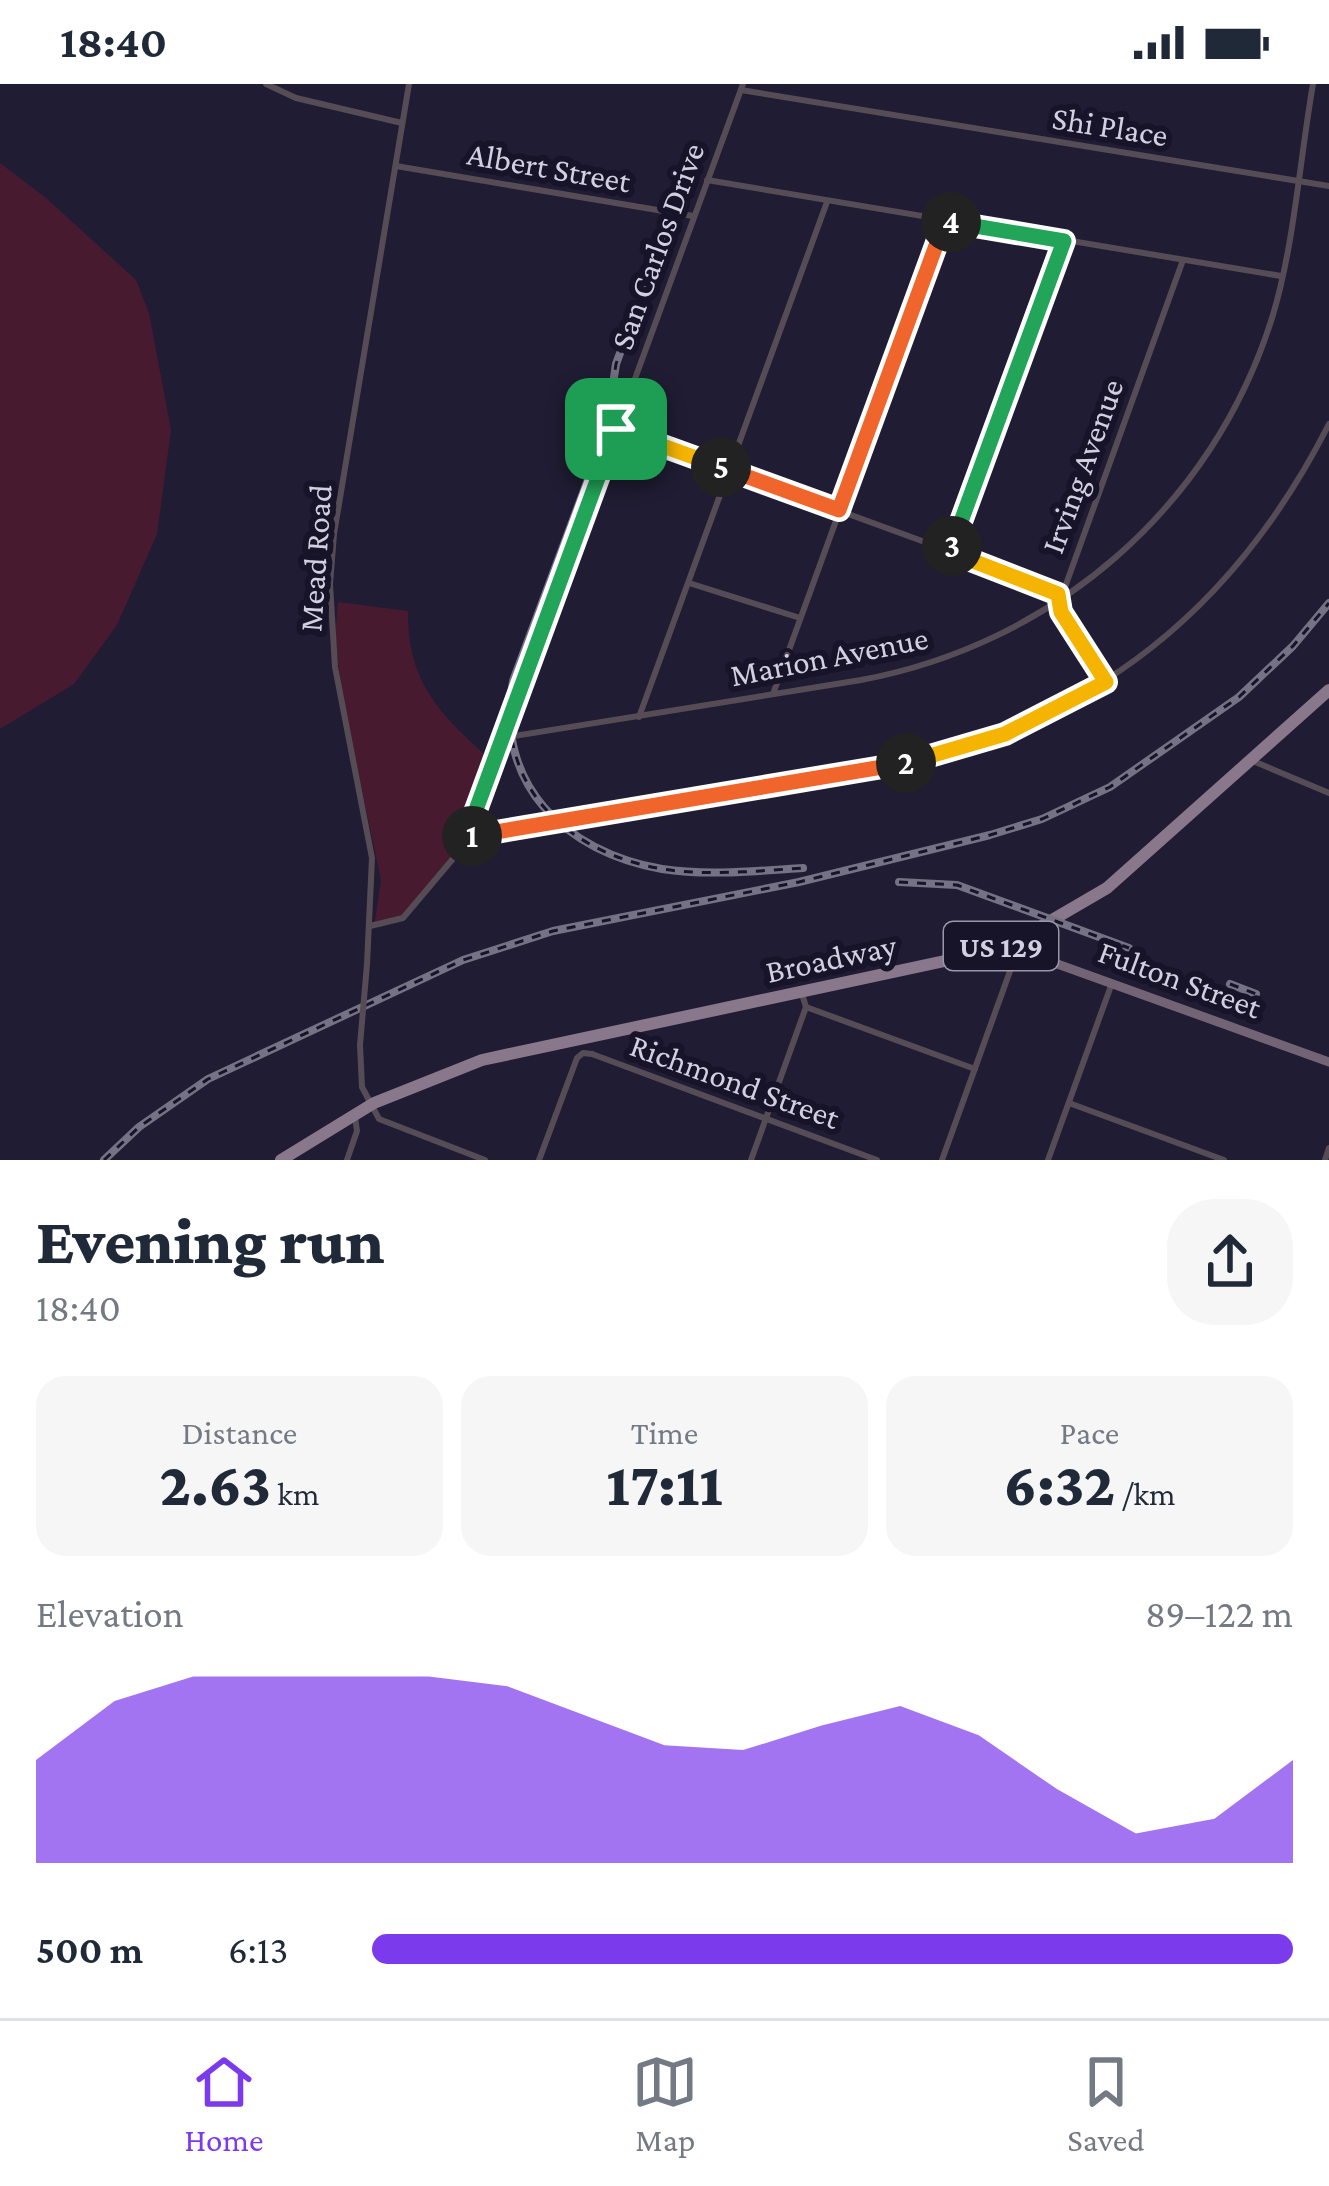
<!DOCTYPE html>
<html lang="en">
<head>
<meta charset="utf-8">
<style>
  body { margin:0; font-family:"Crimson Pro",serif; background:#f6f6f7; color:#1f2937; height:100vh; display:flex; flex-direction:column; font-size:45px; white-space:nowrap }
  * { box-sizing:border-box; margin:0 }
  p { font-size:39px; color:#747a83 }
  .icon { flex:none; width:66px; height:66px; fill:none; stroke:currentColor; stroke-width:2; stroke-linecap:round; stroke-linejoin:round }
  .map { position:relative; height:1076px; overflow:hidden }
  .drawer { display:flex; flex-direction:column; background:#fff; flex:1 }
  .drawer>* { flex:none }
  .pin { position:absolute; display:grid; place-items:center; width:102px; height:102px; color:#fff; margin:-51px; border-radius:24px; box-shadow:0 6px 18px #0006 }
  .km { position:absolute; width:60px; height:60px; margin:-30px; border-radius:50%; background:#222; color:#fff; font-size:33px; line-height:60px; text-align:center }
  .round { display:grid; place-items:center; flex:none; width:126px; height:126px; border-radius:48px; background:#f6f6f7 }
  .headline { display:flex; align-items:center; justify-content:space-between; height:204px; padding:0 36px }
  h1 { font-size:66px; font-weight:800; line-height:90px }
  .stats { display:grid; grid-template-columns:repeat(3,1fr); gap:18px; height:204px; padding:12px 36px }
  .stats div { display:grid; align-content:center; border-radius:30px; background:#f6f6f7; text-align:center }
  .stats b { font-size:60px; font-weight:800 }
  .stats small { font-size:33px; font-weight:400 }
  .stats p { font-size:33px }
  .chart { height:336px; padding:24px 36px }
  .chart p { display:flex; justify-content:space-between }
  .chart svg { width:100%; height:216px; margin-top:12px; fill:#7c3aed; opacity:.7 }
  ul { padding:0 36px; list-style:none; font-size:39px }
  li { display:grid; grid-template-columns:192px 144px 1fr; align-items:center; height:90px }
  li i { height:30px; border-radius:15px; background:#7c3aed }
  .status { display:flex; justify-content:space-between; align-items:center; height:84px; padding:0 60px; background:#fff; direction:ltr }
  .status svg { height:33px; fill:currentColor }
  .dock { display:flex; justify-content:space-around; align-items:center; height:168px; border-top:3px solid #e0e1e3; background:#fff; font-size:33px; color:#747a83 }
  .dock a { display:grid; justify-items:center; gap:6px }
  .dock .on { color:#7c3aed }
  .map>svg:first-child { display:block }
  .green { fill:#481a30 }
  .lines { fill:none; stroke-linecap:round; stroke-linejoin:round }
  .street { stroke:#554c56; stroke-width:6 }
  .secondary { stroke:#726474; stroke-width:9 }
  .primary { stroke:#89778b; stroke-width:12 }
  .rail-casing { stroke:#757285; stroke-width:8 }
  .rail { stroke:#171329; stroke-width:3; stroke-dasharray:9; stroke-linecap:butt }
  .street-bridge { stroke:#554c56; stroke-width:6 }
  .split-1-casing { stroke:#fff; stroke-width:24 }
  .split-2-casing { stroke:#fff; stroke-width:24 }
  .split-3-casing { stroke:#fff; stroke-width:24 }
  .split-4-casing { stroke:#fff; stroke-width:24 }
  .split-5-casing { stroke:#fff; stroke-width:24 }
  .split-6-casing { stroke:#fff; stroke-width:24 }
  .split-1 { stroke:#22a559; stroke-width:15 }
  .split-2 { stroke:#f0652b; stroke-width:15 }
  .split-3 { stroke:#f5b400; stroke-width:15 }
  .split-4 { stroke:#22a559; stroke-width:15 }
  .split-5 { stroke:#f0652b; stroke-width:15 }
  .split-6 { stroke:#f5b400; stroke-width:15 }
  .labels { text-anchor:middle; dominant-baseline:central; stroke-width:12; stroke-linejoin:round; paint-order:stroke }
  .shield { fill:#171329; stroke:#9a97a9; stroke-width:3 }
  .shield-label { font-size:30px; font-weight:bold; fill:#d2d0e0 }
  .street-label { font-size:33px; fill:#d2d0e0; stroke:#171329 }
</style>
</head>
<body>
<div class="status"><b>18:40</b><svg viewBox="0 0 49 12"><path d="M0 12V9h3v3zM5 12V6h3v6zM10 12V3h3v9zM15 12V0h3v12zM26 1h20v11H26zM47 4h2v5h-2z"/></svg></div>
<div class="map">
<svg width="1329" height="1076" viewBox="0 0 1329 1076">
  <rect width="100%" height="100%" fill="#201c33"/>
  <g class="green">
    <path d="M 0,79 L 46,114 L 136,196 L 149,229 L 171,346 L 157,450 L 117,541 L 74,600 L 0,645 Z"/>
    <path d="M 338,518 L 408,527 C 407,600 442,632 493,678 C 475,729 436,837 374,843 L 381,796 L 342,611 L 335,552 Z"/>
  </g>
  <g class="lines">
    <g class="street">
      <path d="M 266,0 L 296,14 L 402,39"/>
      <path d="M 741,6 L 1329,102"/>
      <path d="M 396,82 L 693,132"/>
      <path d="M 707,96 L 1281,192"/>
      <path d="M 616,345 L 1045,502 L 1058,510 L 1060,517"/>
      <path d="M 950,468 L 1064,157"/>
      <path d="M 689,499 L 800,534"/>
      <path d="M 1106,598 L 1061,528 L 1060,517 L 1183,176"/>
      <path d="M 773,610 L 945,137"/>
      <path d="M 639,633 L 827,118"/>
      <path d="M 502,654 L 861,596 C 1054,560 1213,423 1272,234 C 1294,163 1300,74 1313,0"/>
      <path d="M 1253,677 L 1329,709"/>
      <path d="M 467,753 L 891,683 C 1094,638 1235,525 1329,340"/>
      <path d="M 370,842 L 403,834 L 457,770 L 467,753 L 743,0"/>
      <path d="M 367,880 L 372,774 L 335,583 L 330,500 L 334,450 L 409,0"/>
      <path d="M 806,923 L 975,985"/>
      <path d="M 360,961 L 362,1003 L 379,1035 L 485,1076"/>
      <path d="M 592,970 L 877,1076"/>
      <path d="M 1069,1019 L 1224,1076"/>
      <path d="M 347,1076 L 357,1047 L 355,1033"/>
      <path d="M 539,1076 L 577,974 L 583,969 L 592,970"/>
      <path d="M 751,1076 L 806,923 L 802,910"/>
      <path d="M 942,1076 L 1014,876 L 1006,860"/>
      <path d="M 1048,1076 L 1112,899"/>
      <path d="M 1325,1076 L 1329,1064"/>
    </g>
    <path class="secondary" d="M 1023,853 L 1027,865 L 1038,873 L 1329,978"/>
    <path class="primary" d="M 281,1076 L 374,1019 L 482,976 L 968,872 L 1023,853 L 1107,804 L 1329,606"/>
    <defs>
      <g id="rail">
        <path d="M 667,142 L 616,280 L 606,347 L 513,597 C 494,700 565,768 662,785 C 707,792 757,787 803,784"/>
        <path d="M 899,798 L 957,801 L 1129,864"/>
        <path d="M 1230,900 L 1256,910"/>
        <path d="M 104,1076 L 139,1043 L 208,995 L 463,876 L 553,847 L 799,798 L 990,751 L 1042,735 L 1110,703 L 1239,613 L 1293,562 L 1329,519"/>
      </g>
    </defs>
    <use href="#rail" class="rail-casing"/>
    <use href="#rail" class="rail"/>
    <path class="street-bridge" d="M 360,961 L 367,880"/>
  </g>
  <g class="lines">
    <defs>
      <path id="split-1" d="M 472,752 L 466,753 L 616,345"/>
      <path id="split-2" d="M 472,752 L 906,679"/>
      <path id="split-3" d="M 906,679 L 1005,650 L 1106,598 L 1061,528 L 1058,510 L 950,468 L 952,462"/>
      <path id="split-4" d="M 951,138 L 1064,157 L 952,462"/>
      <path id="split-5" d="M 721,383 L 839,426 L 945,137 L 951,138"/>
      <path id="split-6" d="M 616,345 L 721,383"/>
    </defs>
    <use href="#split-1" class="split-1-casing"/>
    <use href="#split-2" class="split-2-casing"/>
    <use href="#split-3" class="split-3-casing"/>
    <use href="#split-4" class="split-4-casing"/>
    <use href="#split-5" class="split-5-casing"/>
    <use href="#split-6" class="split-6-casing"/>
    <use href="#split-1" class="split-1"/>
    <use href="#split-2" class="split-2"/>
    <use href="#split-3" class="split-3"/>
    <use href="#split-4" class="split-4"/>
    <use href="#split-5" class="split-5"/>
    <use href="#split-6" class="split-6"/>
  </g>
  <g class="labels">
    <rect class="shield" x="944" y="838" width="114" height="48" rx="9"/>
    <g class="shield-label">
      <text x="1001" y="862">US 129</text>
    </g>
    <g class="street-label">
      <text transform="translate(1110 42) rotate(9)">Shi Place</text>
      <text transform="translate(549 83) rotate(10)">Albert Street</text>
      <text transform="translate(657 162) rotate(-70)">San Carlos Drive</text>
      <text transform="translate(1082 382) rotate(-70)">Irving Avenue</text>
      <text transform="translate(315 474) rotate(-86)">Mead Road</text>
      <text transform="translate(829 572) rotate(-11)">Marion Avenue</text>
      <text transform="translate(831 874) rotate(-12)">Broadway</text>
      <text transform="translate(1180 895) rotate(20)">Fulton Street</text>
      <text transform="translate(735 997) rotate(20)">Richmond Street</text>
    </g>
  </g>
</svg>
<div class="pin" style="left:616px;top:345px;background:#1e9e55"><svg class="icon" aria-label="arrive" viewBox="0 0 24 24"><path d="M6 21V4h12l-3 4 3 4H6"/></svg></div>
<b class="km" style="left:472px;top:752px">1</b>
<b class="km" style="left:906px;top:679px">2</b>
<b class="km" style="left:952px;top:462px">3</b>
<b class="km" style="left:951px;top:138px">4</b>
<b class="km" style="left:721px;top:383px">5</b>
</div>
<section class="drawer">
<div class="headline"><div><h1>Evening run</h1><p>18:40</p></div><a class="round"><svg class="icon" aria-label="share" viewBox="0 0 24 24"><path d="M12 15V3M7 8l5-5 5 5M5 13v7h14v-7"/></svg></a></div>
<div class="stats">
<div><p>Distance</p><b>2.63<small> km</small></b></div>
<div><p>Time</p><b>17:11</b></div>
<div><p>Pace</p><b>6:32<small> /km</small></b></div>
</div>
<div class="chart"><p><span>Elevation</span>89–122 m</p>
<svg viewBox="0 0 160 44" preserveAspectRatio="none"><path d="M0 44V23L10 11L20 6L30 6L40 6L50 6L60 8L70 14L80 20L90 21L100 16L110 12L120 18L130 29L140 38L150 35L160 23V44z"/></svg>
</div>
<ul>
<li><b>500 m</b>6:13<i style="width:100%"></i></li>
</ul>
</section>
<nav class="dock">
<a class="on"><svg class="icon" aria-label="home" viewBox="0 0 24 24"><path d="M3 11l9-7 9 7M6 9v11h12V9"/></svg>Home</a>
<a><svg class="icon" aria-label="map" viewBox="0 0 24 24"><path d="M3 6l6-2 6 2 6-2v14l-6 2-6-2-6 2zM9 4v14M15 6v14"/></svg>Map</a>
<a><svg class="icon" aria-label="saved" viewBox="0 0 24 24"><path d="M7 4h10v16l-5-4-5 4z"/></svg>Saved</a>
</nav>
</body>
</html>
